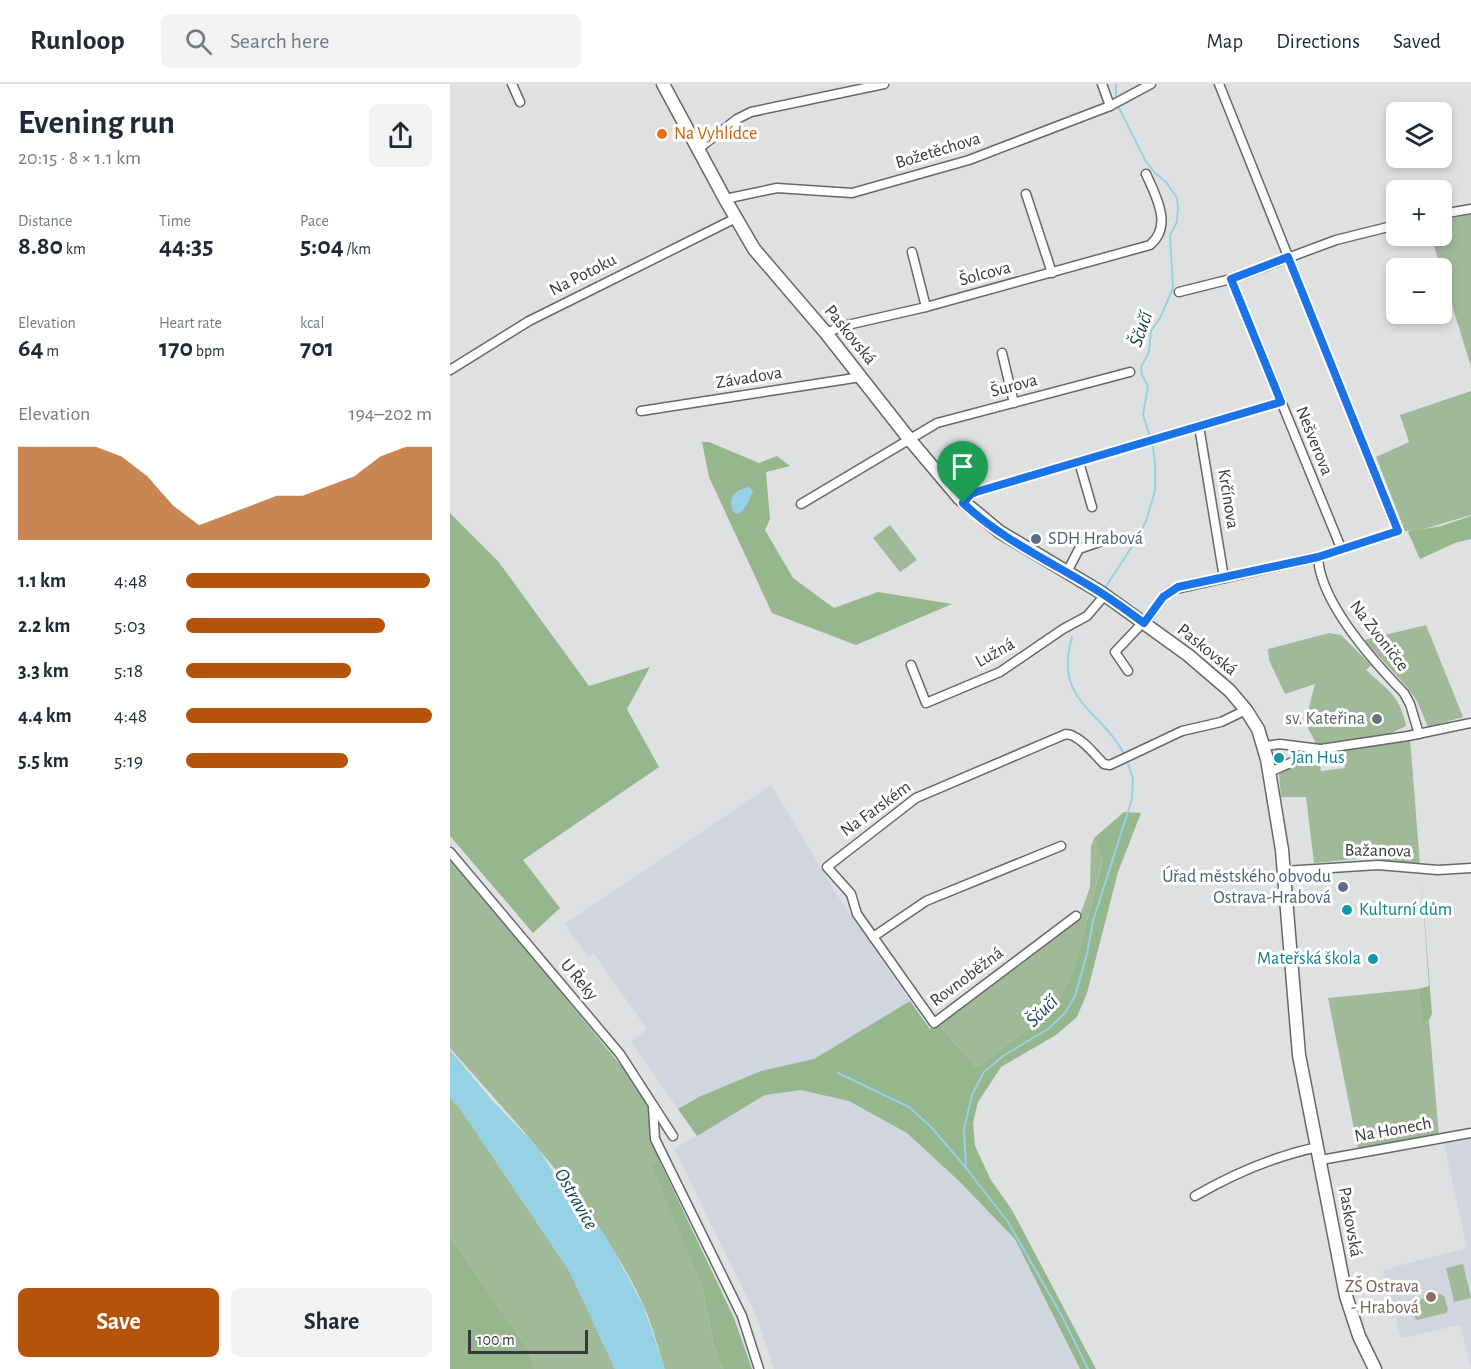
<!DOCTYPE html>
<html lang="en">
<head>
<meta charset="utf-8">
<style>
  body { margin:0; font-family:"Alegreya Sans",sans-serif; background:#f2f2f3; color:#1f2937; height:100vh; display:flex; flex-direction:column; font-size:22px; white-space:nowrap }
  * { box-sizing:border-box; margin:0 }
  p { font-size:20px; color:#747a83 }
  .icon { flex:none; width:33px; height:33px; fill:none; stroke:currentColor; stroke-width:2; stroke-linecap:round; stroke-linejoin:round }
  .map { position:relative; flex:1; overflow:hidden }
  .side { display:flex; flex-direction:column; background:#fff; width:450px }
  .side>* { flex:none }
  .controls { position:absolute; left:936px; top:18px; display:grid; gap:12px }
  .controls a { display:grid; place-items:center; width:66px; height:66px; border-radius:9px; background:#fff; box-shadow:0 3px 9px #0003; font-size:30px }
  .scale { position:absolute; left:18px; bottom:15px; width:120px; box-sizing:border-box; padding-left:6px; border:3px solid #38393a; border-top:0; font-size:16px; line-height:21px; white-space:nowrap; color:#38393a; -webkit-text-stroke:4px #fff; paint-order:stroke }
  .pin { position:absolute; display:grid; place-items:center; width:51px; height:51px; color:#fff; margin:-62px -26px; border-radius:50% 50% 50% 0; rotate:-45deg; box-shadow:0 0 6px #0007 }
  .pin .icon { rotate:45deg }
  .round { display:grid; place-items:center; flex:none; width:63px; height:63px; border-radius:9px; background:#f2f2f3 }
  .headline { display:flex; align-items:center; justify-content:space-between; height:102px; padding:0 18px }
  h1 { font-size:33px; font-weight:700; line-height:45px }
  .metrics { display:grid; grid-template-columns:repeat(3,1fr); gap:9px; height:102px; padding:6px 18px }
  .metrics div { display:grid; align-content:center }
  .metrics b { font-size:26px; font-weight:700 }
  .metrics small { font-size:16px; font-weight:400 }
  .metrics p { font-size:16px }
  .chart { height:168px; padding:12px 18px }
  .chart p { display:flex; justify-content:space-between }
  .chart svg { width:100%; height:108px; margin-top:6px; fill:#b45309; opacity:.7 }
  .cta { display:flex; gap:12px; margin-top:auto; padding:12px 18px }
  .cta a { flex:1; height:69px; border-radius:9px; background:#b45309; color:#fff; font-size:24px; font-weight:700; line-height:69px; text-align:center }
  .cta a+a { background:#f2f2f3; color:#1f2937 }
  ul { padding:0 18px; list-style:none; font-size:20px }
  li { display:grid; grid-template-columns:96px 72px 1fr; align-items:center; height:45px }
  li i { height:15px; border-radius:8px; background:#b45309 }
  header { display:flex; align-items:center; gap:36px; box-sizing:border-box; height:84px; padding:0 30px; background:#fff; border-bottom:2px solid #e0e1e3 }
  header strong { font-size:28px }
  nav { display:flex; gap:33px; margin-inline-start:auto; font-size:21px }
  .search { width:420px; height:54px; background:#f2f2f3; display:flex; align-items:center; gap:15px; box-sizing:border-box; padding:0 21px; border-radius:9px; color:#747a83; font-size:22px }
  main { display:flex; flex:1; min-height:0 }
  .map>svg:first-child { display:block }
  .built { fill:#d1d5de }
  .green { fill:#a0ba99 }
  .forest { fill:#96b68d }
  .water { fill:#95d2e5 }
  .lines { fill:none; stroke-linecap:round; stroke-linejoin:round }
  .stream { stroke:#95d2e5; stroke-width:2 }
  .street-casing { stroke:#666769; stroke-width:11 }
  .secondary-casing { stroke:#666769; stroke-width:15 }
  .street { stroke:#fff; stroke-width:8 }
  .secondary { stroke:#fff; stroke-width:12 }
  .route-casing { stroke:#fff; stroke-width:12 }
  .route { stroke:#1a73e8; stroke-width:8 }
  .food-dot { fill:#e8710a; stroke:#fff; stroke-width:2 }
  .service-dot { fill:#5c6f8a; stroke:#fff; stroke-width:2 }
  .worship-dot { fill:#6b7280; stroke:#fff; stroke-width:2 }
  .culture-dot { fill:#0f9aa8; stroke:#fff; stroke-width:2 }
  .education-dot { fill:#8d6e63; stroke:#fff; stroke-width:2 }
  .labels { text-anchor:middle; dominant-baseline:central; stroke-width:6; stroke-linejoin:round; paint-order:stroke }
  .food-label { font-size:18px; fill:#c56008; stroke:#fff; text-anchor:start }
  .street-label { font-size:18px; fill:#38393a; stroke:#fff }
  .service-label { font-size:18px; fill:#4e5e75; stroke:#fff; text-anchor:start }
  .worship-label { font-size:18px; fill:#5b616d; stroke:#fff; text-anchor:end }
  .culture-label { font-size:18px; fill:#0d838f; stroke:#fff; text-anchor:start }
  .education-label { font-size:18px; fill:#785e54; stroke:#fff; text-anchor:end }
  .water-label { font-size:20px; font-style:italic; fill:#0e4452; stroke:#fff }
</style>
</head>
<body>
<header>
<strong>Runloop</strong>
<div class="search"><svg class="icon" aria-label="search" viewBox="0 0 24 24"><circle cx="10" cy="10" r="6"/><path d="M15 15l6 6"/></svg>Search here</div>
<nav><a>Map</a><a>Directions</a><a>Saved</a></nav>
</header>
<main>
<section class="side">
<div class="headline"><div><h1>Evening run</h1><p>20:15 · 8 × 1.1 km</p></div><a class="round"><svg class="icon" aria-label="share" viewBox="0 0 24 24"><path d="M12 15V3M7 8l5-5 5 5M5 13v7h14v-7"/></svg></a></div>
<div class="metrics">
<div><p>Distance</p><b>8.80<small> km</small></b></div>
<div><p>Time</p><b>44:35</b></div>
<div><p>Pace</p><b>5:04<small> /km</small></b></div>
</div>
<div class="metrics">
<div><p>Elevation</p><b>64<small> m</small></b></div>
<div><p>Heart rate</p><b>170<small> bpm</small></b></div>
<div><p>kcal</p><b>701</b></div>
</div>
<div class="chart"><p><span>Elevation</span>194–202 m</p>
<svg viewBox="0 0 160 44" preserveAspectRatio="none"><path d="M0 44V6L10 6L20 6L30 6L40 10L50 18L60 30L70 38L80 34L90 30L100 26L110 26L120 22L130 18L140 10L150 6L160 6V44z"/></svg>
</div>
<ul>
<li><b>1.1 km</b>4:48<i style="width:99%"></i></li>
<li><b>2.2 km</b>5:03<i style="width:81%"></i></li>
<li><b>3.3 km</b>5:18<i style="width:67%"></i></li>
<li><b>4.4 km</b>4:48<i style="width:100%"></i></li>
<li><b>5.5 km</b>5:19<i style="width:66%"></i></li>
</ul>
<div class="cta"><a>Save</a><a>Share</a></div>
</section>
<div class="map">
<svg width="1021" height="1285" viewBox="0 0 1021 1285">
  <rect width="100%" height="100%" fill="#dfe0e2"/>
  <g class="built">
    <path d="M 321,701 L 392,819 L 460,917 L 365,975 L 431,1004 L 553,1131 L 630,1285 L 324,1285 L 305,1229 L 224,1065 L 247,1052 L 181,958 L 197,945 L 143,869 L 138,873 L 115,840 Z"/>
    <path d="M 1021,1054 L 1021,1285 L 1010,1241 L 951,1254 L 933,1186 L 1017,1164 L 994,1059 Z"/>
  </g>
  <g class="green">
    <path d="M 1021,130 L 1021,283 L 981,152 L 992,152 L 992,137 Z"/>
    <path d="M 1021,307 L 1021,431 L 964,448 L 955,447 L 926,373 L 959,358 L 950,331 Z"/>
    <path d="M 440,441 L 467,476 L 450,488 L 423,454 Z"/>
    <path d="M 976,541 L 1013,633 L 978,643 L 967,617 L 957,603 L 914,556 Z"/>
    <path d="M 879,549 L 891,551 L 921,581 L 916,586 C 937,605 951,613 956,642 L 937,651 L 867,661 L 855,639 L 865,600 L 835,610 L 819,576 L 818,565 Z"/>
    <path d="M 960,654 L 970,781 L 917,774 L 864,779 L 856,713 L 831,713 L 829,691 L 834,685 L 868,670 L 871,687 L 895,684 L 893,664 Z"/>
    <path d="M 644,754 L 653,774 L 624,887 L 606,921 L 593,934 L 526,983 L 488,940 L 630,831 L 640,803 L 641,762 Z"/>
    <path d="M 0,772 L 203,1021 L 199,1032 L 215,1063 L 209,1076 L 203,1081 L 253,1206 L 264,1263 L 273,1285 L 215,1285 C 208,1264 202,1240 193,1220 C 147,1123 70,1044 0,964 Z"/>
    <path d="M 968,905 L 972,937 L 979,936 L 989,1052 L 908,1065 L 878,914 Z"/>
    <path d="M 0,1013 L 9,1023 L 120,1187 L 165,1285 L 85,1285 L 80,1268 L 0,1152 Z"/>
    <path d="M 1013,1180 L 1021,1214 L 1004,1218 L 996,1184 Z"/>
    <path d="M 991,1210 L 994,1212 L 998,1226 L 996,1229 L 967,1236 L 965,1234 L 961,1219 L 963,1217 Z"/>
  </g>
  <g class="forest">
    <path d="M 252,358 L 259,358 L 309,379 L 327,372 L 340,382 L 316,388 L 320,435 L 315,446 L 343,494 L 384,524 L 428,508 L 502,520 L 406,561 L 322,529 L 259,393 Z"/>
    <path d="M 0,429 L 48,477 L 139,602 L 200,583 L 177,625 L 209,683 L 73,776 L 110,824 L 83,849 L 0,752 Z"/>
    <path d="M 1021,432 L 1021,455 L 1005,459 L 970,475 L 958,448 L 991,442 Z"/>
    <path d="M 674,728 L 691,729 L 668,788 L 637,909 L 627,933 L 606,951 L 551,983 L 528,1018 L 523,1039 L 525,1062 L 541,1096 L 562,1126 L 646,1285 L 630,1285 L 565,1155 L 510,1098 L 457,1049 L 399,1017 L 351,1006 L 315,1011 L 247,1052 L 228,1025 L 249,1013 L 311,987 L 364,975 L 460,917 L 480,945 L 488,940 L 526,983 L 593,934 L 606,921 L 624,886 L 653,775 L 644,754 Z"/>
    <path d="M 971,792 L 982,930 L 979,936 L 972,938 L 968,905 L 979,902 Z"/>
    <path d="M 209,1076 L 284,1234 L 302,1285 L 273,1285 L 264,1263 L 253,1206 L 202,1081 Z"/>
    <path d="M 0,1152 L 80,1268 L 85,1285 L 0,1285 Z"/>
  </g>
  <g class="water">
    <path d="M 299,403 L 303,407 C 300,414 296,426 288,430 L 283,428 C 278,414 284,405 299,403 Z"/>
    <path d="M 0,966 L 42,1016 L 88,1064 L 105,1091 L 155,1151 L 193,1221 L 215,1285 L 165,1285 L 119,1187 L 9,1023 L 0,1014 Z"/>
  </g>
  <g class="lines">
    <g class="stream">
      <path d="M 666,15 L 666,0"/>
      <path d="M 655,504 L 687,455 L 696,437 L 705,407 L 705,380 L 703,362 L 693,331 L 698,302 L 692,291 L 691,283 L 699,268 L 701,247 L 710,234 L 723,204 L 720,151 L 727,138 L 728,124 L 727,114 L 716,98 L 705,89 L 695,76 L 667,20"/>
      <path d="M 622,553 C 603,619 653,626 675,672"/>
      <path d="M 388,989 L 459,1023 L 482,1044 L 516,1084"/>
      <path d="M 638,1285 L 612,1232 L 558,1138 L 516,1084 L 514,1045 L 522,1011 L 534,988 L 553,972 L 598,945 L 615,929 L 625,912 L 637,870 L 643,837 L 682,715 L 683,695 L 677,677"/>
    </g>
    <defs>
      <g id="street">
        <path d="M 62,0 L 70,18"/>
        <path d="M 652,0 L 660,22"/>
        <path d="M 248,65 L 287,35 L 301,28 L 434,0"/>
        <path d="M 576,110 L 602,189"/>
        <path d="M 275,115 L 327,104 L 402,109 L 519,76 L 660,22 L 701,0"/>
        <path d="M 992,130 L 1021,125"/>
        <path d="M 462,168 L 476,223"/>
        <path d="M 781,195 L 891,464"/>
        <path d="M 729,208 L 781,195 L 886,156 L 946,141"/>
        <path d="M 376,249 L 393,242 L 476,223 L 700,161 C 723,142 706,112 696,90"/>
        <path d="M 552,269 L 564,319"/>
        <path d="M 0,286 L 79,237 L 286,134"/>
        <path d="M 191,327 L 411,293"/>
        <path d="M 749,342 L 774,494"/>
        <path d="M 629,378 L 642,423"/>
        <path d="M 513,419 L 521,410 L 526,408 L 831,318"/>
        <path d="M 351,420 L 487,339 L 680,288"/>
        <path d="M 868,473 C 870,518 923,577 954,609 L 960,620 L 969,650"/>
        <path d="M 617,488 L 629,465 L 661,454"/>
        <path d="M 461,581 L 476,619 L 550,588 L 613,545 L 637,532 L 655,511"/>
        <path d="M 678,587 L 665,568 L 701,530 L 713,513 L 722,506 L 868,473 L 948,447 L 769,0"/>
        <path d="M 815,662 L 830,660 L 870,665"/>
        <path d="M 820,688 L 871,665 L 958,652 L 1021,639"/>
        <path d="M 0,768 L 170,970 L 223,1052"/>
        <path d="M 834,787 L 928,781 L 988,786 L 1021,784"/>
        <path d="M 626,832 L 484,939 L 407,830 L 401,810 L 377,783 L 466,714 L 616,650 C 630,651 645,671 654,680 L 660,681 L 732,647 L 771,638 L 796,626"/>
        <path d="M 423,853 L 476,817 L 611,762"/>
        <path d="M 203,1024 L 205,1055 L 292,1232 L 309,1285"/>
        <path d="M 871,1076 L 1021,1049"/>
        <path d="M 745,1112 C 783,1090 825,1072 868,1063"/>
      </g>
      <path id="secondary" d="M 213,0 L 275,115 L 304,165 L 376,249 L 460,356 L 509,414 L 550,448 L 652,509 L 738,571 L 780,607 L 796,626 L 808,645 L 817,675 L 832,766 L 849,971 L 896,1212 L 909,1252 L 925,1285"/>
    </defs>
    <use href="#street" class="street-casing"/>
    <use href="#secondary" class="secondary-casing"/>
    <use href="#street" class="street"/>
    <use href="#secondary" class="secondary"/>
  </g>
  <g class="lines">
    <defs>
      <path id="route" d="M 838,173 L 948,447 L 868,473 L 728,503 L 713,513 L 694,539 C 676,526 659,513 640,502 C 597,476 550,454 513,419 L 521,410 L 526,408 L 831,318 L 781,195 Z"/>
    </defs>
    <use href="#route" class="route-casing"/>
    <use href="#route" class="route"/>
  </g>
  <circle class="food-dot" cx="212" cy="50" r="6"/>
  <g class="service-dot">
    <circle cx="586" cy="455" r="6"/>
    <circle cx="893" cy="803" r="6"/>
  </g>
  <circle class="worship-dot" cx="927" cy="635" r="6"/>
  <g class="culture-dot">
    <circle cx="829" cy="674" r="6"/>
    <circle cx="897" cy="826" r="6"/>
    <circle cx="923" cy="875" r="6"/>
  </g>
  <circle class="education-dot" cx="981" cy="1213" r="6"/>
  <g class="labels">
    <g class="food-label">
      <text x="224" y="50">Na Vyhlídce</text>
    </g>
    <g class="street-label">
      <text transform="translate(488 67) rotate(-17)">Božetěchova</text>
      <text transform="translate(535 190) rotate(-15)">Šolcova</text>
      <text transform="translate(133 191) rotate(-27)">Na Potoku</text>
      <text transform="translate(400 251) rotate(51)">Paskovská</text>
      <text transform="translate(299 294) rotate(-9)">Závadova</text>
      <text transform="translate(564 302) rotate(-15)">Šurova</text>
      <text transform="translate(864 357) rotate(68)">Nešverova</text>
      <text transform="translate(778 415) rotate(81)">Krčínova</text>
      <text transform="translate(929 552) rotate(52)">Na Zvoničce</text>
      <text transform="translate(757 566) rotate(39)">Paskovská</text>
      <text transform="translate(545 569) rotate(-29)">Lužná</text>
      <text transform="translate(426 725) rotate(-36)">Na Farském</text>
      <text transform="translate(928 767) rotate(1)">Bažanova</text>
      <text transform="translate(517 893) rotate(-37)">Rovnoběžná</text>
      <text transform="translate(129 896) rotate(50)">U Řeky</text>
      <text transform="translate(943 1046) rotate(-10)">Na Honech</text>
      <text transform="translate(900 1138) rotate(80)">Paskovská</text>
    </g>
    <g class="service-label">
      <text x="598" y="455">SDH Hrabová</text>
      <text x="881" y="793" text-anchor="end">Úřad městského obvodu<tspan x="881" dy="21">Ostrava-Hrabová</tspan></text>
    </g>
    <g class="worship-label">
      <text x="915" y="635">sv. Kateřina</text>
    </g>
    <g class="culture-label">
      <text x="841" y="674">Jan Hus</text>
      <text x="909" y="826">Kulturní dům</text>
      <text x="911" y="875" text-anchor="end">Mateřská škola</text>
    </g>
    <g class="education-label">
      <text x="969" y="1203">ZŠ Ostrava<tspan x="969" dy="21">- Hrabová</tspan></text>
    </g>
    <g class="water-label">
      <text transform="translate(691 245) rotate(-71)">Ščučí</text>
      <text transform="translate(592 927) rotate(-45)">Ščučí</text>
      <text transform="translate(126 1115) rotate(60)">Ostravice</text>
    </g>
  </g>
</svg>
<div class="controls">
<a><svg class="icon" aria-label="layers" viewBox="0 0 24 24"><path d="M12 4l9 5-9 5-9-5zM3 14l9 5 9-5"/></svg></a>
<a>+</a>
<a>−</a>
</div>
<div class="scale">100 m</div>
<div class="pin" style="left:513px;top:419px;background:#1e9e55"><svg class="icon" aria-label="arrive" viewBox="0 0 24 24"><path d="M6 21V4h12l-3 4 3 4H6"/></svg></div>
</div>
</main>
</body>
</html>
